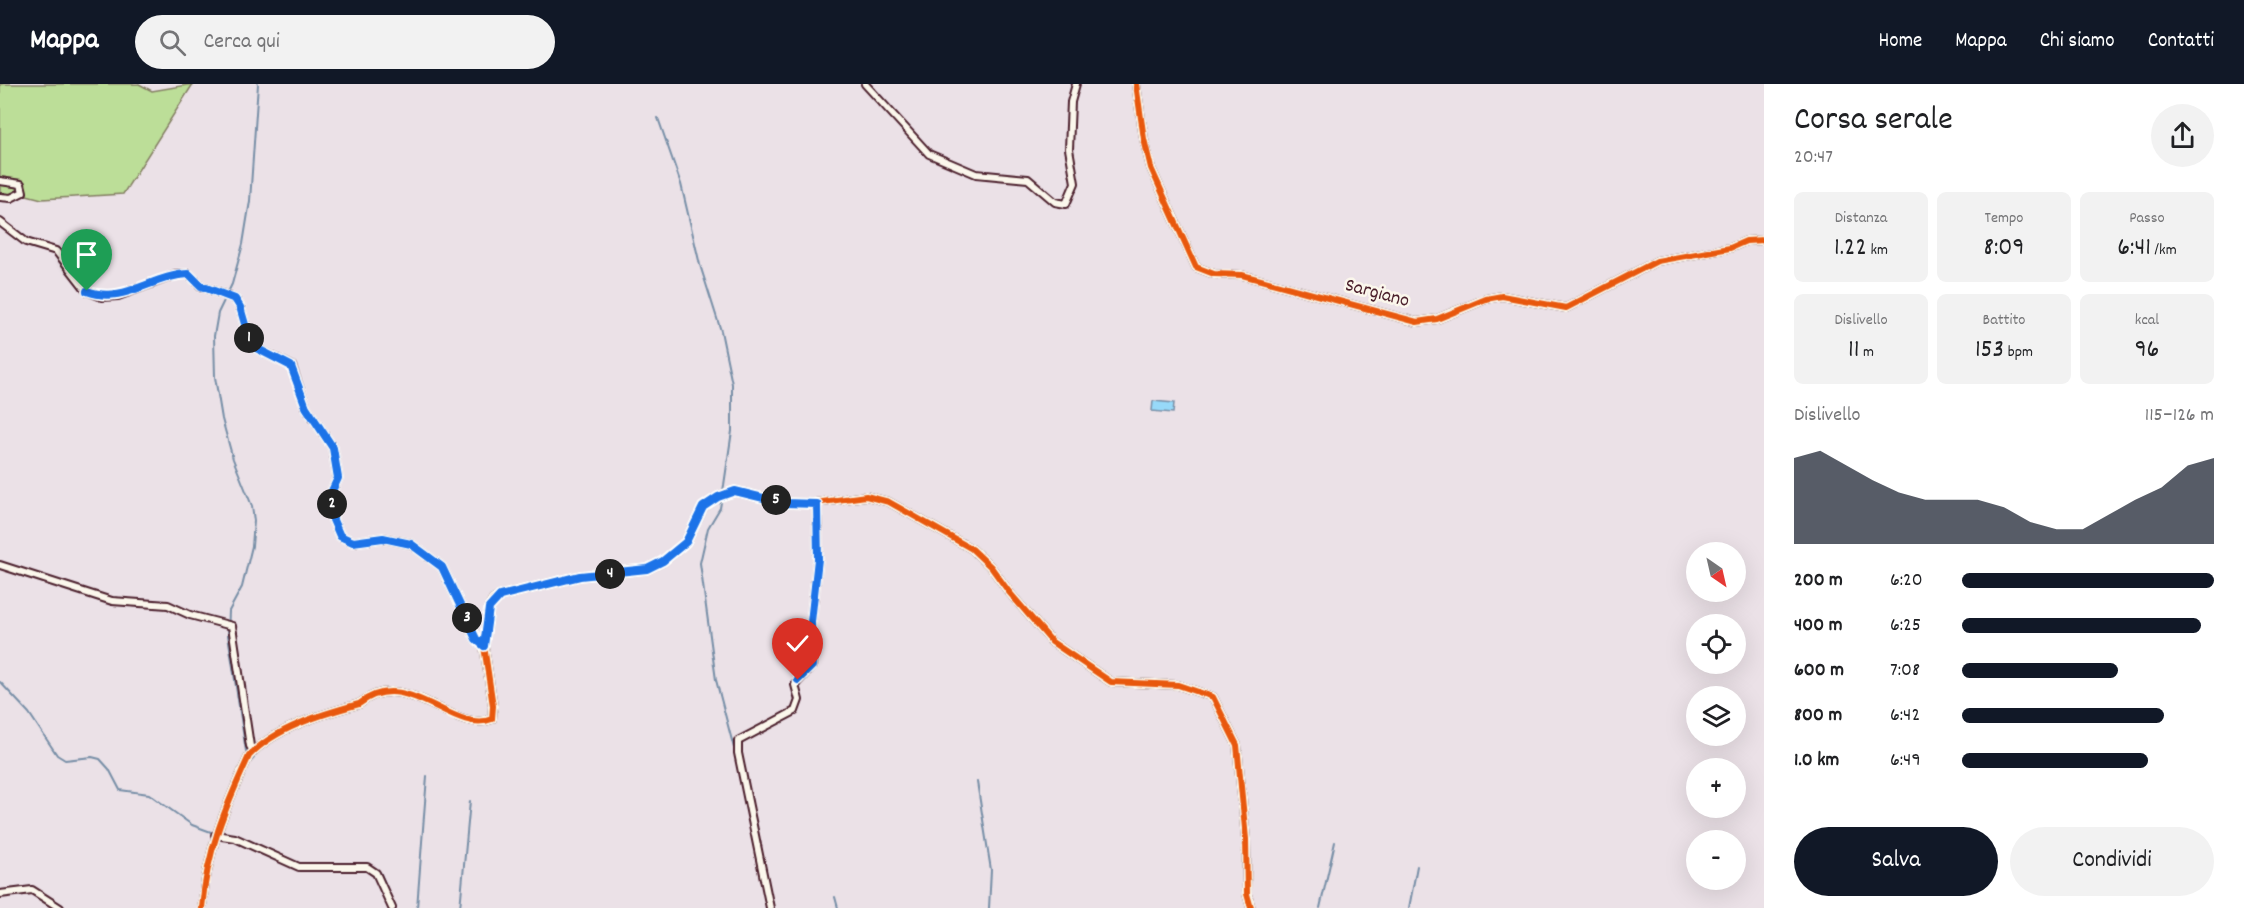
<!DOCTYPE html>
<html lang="it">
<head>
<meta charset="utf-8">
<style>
  body { margin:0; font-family:Dekko,sans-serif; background:#f2f2f2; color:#202124; height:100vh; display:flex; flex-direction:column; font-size:22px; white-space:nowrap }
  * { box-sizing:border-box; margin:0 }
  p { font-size:20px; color:#757577 }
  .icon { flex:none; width:33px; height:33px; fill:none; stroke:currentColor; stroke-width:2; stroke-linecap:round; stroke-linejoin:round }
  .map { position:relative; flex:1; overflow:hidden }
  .panel { display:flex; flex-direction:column; background:#fff; width:480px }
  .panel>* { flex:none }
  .needle { width:39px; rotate:146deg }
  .fabs { position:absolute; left:1686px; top:458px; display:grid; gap:12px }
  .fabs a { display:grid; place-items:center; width:60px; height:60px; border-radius:50%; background:#fff; box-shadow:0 6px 24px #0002; font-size:30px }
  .pin { position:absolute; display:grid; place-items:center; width:51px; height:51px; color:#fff; margin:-62px -26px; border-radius:50% 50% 50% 0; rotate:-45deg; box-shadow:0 0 6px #0007 }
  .pin .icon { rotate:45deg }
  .km { position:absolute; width:30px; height:30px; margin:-15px; border-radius:50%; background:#222; color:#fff; font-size:16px; line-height:30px; text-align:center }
  .round { display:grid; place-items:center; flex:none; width:63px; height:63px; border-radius:32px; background:#f2f2f2 }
  .overview { display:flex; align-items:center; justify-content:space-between; height:102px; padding:0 30px }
  h1 { font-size:33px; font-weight:600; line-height:45px }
  .metrics { display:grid; grid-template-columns:repeat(3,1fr); gap:9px; height:102px; padding:6px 30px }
  .metrics div { display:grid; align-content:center; border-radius:9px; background:#f2f2f2; text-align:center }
  .metrics b { font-size:26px; font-weight:600 }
  .metrics small { font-size:16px; font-weight:400 }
  .metrics p { font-size:16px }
  .chart { height:168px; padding:12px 30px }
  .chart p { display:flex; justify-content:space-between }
  .chart svg { width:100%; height:108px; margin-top:6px; fill:#111827; opacity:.7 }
  .primary-button { display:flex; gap:12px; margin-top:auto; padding:12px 30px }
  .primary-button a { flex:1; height:69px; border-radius:36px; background:#111827; color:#fff; font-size:24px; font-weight:600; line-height:69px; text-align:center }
  .primary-button a+a { background:#f2f2f2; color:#202124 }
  ul { padding:0 30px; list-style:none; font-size:20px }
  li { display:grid; grid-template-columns:96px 72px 1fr; align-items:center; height:45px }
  li i { height:15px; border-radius:8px; background:#111827 }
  header { display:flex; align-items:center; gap:36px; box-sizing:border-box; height:84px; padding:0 30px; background:#111827; color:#fff }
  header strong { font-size:28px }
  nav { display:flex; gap:33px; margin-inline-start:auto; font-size:21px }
  .search { width:420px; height:54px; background:#f2f2f2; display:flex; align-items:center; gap:15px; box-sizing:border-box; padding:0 21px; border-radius:33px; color:#757577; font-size:22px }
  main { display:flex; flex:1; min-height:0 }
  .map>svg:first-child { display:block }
  .green { fill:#bcde98; stroke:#837e62; stroke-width:1.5 }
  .water { fill:#97d9f9; stroke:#788fa7; stroke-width:1.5 }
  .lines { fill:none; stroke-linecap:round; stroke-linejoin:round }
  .stream { stroke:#788fa7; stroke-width:2 }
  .minor-casing { stroke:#4a1f2b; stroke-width:10 }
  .minor { stroke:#fbf7ec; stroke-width:6 }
  .cycleway-casing { stroke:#fbf7ec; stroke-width:10 }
  .cycleway { stroke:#e8590c; stroke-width:6 }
  .route-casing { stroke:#fff; stroke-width:12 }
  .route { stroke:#1a73e8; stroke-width:8 }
  .labels { text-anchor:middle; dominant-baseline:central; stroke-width:5; stroke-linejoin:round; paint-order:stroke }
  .street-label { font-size:20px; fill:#4a1f2b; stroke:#fbf7ec }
</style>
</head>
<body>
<header>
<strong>Mappa</strong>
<div class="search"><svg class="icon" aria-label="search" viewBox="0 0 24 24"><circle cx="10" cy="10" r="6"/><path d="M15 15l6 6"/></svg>Cerca qui</div>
<nav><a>Home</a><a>Mappa</a><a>Chi siamo</a><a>Contatti</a></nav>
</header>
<main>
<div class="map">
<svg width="1764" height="824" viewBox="0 0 1764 824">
  <rect width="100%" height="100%" fill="#ebe1e7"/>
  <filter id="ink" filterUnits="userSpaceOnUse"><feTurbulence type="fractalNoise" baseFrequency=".0167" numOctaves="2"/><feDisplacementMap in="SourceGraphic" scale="12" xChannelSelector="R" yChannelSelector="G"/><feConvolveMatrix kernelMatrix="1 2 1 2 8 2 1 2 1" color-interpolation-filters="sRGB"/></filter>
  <g filter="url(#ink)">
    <path class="green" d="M 0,0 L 139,0 L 152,7 L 193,0 L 123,110 L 42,115 L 19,109 L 0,111 Z"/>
    <path class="water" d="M 1153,317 L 1174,319 L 1173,329 L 1152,327 Z"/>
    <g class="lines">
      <g class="stream">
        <path d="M 658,34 L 681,100 L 700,181 L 721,247 L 732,300 L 732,347 L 724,401 L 720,424 L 708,444 L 700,479 L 716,596 L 736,672"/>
        <path d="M 0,598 L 29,629 L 57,671 L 65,676 L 92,673 L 100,675 L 109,685 L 120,706 L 149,710 L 192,741 L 211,748 L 230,750"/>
        <path d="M 246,667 L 228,551 L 229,527 L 242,503 L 252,462 L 254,437 L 252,422 L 233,375 L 222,335 L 215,293 L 214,252 L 218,229 L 232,200 L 243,160 L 250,117 L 258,0"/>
        <path d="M 247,682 L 254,674"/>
        <path d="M 977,698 L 991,786 L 989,824"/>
        <path d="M 372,783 L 380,788 L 389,809"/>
        <path d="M 767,796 L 773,824"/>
        <path d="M 835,813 L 838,824"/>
        <path d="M 417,824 L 427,692"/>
        <path d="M 460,824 L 470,717"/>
        <path d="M 1320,824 L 1335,758"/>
        <path d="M 1409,824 L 1417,782"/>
      </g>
      <defs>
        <g id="minor">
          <path d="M 865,0 L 929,70 L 976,90 L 1028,95 L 1055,118 L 1066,120 L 1075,99 L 1069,65 L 1071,18 L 1076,0"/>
          <path d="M 1136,0 L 1144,55 L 1151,84 L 1196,183 L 1214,190 L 1242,191 L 1417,238 L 1437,235 L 1486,215 L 1502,212 L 1566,224 L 1657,177 L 1730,164 L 1746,157 L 1764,156"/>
          <path d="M 0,97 L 21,100 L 23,108 L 11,114 L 0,113"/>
          <path d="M 0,138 L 26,158 L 56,167 L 87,207 L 102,213 L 118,212 L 178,190 L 189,190 L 201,202 L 235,215 L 240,223 L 249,254 L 256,264 L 292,282 L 306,323 L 333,364 L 338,394 L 332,407 L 333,436 L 340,452 L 353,458 L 383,454 L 411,460 L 442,483 L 476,555 L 484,562"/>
          <path d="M 0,481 L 112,517 L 168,521 L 190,531 L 232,542 L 250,662 L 253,667"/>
          <path d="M 215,751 L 235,754 L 299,783 L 367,783 L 376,789 L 392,824"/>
          <path d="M 0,810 L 32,806 L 60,824"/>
          <path d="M 202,824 C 207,766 225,724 249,672 C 275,644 322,630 359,620 C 407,581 452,651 492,635 L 493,622 L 484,562 L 489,524 L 493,516 L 500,512 L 580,492 L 647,485 L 664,477 L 686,458 L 703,424 L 718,413 L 735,407 L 784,419 L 808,420 L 866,412 L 889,418 L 972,465 L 991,483 L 1009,508 L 1052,558 L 1111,598 L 1178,601 L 1213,613 L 1237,661 L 1246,755 L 1247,810 L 1251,824"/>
          <path d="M 770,824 L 738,669 L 738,657 L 795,627 L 799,616 L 795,601 L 812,582 L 811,538 L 818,475 L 817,420"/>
        </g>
      </defs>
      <use href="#minor" class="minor-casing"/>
      <use href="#minor" class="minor"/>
      <defs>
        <g id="cycleway">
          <path d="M 1136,0 L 1144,55 L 1151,84 L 1196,183 L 1214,190 L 1242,191 L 1417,238 L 1437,235 L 1486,215 L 1502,212 L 1566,224 L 1657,177 L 1730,164 L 1746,157 L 1764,156"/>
          <path d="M 202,824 C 207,766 225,724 249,672 C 275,644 322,630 359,620 C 407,581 452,651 492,635 L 493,622 L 484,562 L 489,524 L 493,516 L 500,512 L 580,492 L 647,485 L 664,477 L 686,458 L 703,424 L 718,413 L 735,407 L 784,419 L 808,420 L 866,412 L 889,418 L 972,465 L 991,483 L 1009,508 L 1052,558 L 1111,598 L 1178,601 L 1213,613 L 1237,661 L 1246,755 L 1247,810 L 1251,824"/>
        </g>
      </defs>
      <use href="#cycleway" class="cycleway-casing"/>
      <use href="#cycleway" class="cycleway"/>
    </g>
  </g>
  <g class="lines" filter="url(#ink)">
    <defs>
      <path id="route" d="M 87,207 C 124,221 152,191 189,190 L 201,202 L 235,215 L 240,223 L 249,254 L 256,264 L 291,282 L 306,323 L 333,364 L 338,394 L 332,407 L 333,436 L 340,452 L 353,458 L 383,454 L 411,460 L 442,483 L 476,555 L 484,562 L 489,524 L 500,512 L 580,492 L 647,485 L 663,477 L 686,458 L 703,423 L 718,413 L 735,407 L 784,419 L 817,420 L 818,475 L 811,538 L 812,582 L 798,596"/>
    </defs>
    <use href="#route" class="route-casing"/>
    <use href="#route" class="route"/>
  </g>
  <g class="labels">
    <g class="street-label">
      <text transform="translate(1377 210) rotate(15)">Sargiano</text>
    </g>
  </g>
</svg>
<div class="fabs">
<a><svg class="needle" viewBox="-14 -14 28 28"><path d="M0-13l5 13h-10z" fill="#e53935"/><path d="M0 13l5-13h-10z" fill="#757577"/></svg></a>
<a><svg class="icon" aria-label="locate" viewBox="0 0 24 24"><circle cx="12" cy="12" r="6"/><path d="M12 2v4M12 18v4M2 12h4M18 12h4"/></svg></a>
<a><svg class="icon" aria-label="layers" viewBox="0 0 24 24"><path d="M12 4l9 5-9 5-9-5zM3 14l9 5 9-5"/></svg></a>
<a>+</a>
<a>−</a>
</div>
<div class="pin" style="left:87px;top:207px;background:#1e9e55"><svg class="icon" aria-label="arrive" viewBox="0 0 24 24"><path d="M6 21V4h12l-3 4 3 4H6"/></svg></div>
<div class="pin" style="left:798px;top:596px;background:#d93025"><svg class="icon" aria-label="check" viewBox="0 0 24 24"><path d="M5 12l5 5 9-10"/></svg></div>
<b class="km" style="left:249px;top:254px">1</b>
<b class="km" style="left:332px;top:420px">2</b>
<b class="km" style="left:467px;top:534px">3</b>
<b class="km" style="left:610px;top:490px">4</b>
<b class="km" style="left:776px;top:416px">5</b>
</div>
<section class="panel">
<div class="overview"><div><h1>Corsa serale</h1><p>20:47</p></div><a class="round"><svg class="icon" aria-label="share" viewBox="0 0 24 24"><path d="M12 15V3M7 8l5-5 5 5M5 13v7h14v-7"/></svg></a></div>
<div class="metrics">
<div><p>Distanza</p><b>1.22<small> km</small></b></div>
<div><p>Tempo</p><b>8:09</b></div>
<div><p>Passo</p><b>6:41<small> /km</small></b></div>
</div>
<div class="metrics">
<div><p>Dislivello</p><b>11<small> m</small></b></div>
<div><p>Battito</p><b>153<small> bpm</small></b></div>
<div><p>kcal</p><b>96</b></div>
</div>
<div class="chart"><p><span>Dislivello</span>115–126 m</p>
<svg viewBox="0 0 160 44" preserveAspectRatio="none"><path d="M0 44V9L10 6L20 12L30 18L40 23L50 26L60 26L70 26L80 29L90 35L100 38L110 38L120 32L130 26L140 21L150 12L160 9V44z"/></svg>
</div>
<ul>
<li><b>200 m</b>6:20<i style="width:100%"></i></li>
<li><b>400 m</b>6:25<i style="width:95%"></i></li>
<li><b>600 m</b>7:08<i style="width:62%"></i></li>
<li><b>800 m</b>6:42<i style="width:80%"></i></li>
<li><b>1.0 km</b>6:49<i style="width:74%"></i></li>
</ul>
<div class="primary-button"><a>Salva</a><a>Condividi</a></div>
</section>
</main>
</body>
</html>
